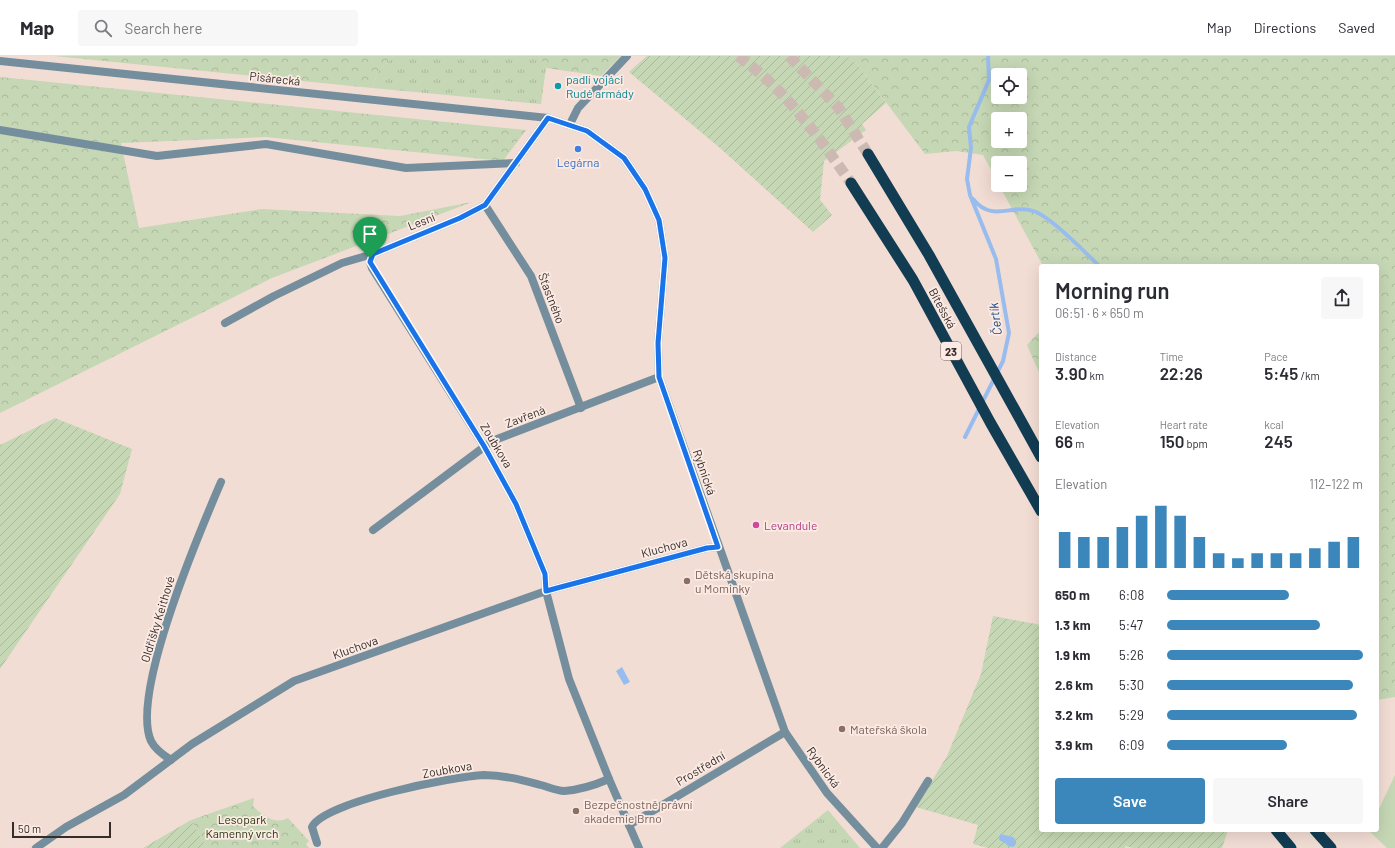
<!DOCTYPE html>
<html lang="en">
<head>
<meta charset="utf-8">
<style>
  body { margin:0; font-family:Barlow,sans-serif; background:#f7f7f7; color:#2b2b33; height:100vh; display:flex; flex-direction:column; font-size:15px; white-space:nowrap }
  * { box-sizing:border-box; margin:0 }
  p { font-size:13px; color:#7c7c81 }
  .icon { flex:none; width:22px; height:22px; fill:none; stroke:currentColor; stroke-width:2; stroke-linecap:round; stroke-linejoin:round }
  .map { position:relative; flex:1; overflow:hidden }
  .details { position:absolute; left:1039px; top:208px; width:340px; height:568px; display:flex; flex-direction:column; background:#fff; border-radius:4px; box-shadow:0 4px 16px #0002 }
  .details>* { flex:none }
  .buttons { position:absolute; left:991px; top:12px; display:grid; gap:8px }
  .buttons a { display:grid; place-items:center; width:36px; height:36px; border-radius:4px; background:#fff; box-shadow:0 4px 16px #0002; font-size:20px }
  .scale { position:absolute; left:12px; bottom:10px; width:99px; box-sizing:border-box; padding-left:4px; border:2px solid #352d2a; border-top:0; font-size:11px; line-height:14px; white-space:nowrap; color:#352d2a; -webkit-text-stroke:3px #fcebe4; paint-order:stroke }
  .pin { position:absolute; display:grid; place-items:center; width:34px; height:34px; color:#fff; margin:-41px -17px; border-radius:50% 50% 50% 0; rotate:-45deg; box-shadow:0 0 4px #0007 }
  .pin .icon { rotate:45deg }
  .round { display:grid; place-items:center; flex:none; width:42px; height:42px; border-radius:4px; background:#f7f7f7 }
  .overview { display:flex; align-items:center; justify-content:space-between; height:68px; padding:0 16px }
  h1 { font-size:22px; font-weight:600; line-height:30px }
  .metrics { display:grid; grid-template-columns:repeat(3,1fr); gap:6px; height:68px; padding:4px 16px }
  .metrics div { display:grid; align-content:center }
  .metrics b { font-size:17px; font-weight:600 }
  .metrics small { font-size:11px; font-weight:400 }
  .metrics p { font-size:11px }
  .chart { height:112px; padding:8px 16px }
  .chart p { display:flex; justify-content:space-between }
  .chart svg { width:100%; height:72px; margin-top:4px; stroke:#3b86ba; stroke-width:6 }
  .cta { display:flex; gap:8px; margin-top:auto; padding:8px 16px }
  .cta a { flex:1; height:46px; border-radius:4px; background:#3b86ba; color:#fff; font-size:16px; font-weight:600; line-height:46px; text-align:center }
  .cta a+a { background:#f7f7f7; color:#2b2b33 }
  ul { padding:0 16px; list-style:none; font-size:13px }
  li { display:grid; grid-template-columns:64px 48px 1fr; align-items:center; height:30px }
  li i { height:10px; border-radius:5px; background:#3b86ba }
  header { display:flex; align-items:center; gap:24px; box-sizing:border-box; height:56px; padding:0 20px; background:#fff; border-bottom:1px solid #e1e1e2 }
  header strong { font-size:19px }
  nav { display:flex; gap:22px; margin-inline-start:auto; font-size:14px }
  .search { width:280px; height:36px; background:#f7f7f7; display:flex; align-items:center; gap:10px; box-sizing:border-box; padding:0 14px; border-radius:4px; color:#7c7c81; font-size:15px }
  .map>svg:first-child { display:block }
  .grass { fill:#c5d7b4 }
  .forest { fill:url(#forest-crowns); fill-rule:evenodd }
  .park { fill:url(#park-tufts) }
  .garden { fill:url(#garden-furrows) }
  .water { fill:#99bcee }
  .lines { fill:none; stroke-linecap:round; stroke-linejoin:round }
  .stream { stroke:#99bcee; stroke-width:4 }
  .trunk-tunnel { stroke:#ccbab2; stroke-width:11; stroke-dasharray:11 5.5; stroke-linecap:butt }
  .minor { stroke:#758e9d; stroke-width:8 }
  .tertiary { stroke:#758e9d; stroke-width:8 }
  .trunk { stroke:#123c52; stroke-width:11 }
  .route-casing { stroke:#fff; stroke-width:8 }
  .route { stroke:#1a73e8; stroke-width:5 }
  .culture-dot { fill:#0f9aa8; stroke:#fcebe4; stroke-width:1.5 }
  .shop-dot { fill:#3f7fe0; stroke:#fcebe4; stroke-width:1.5 }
  .hotel-dot { fill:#d1479c; stroke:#fcebe4; stroke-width:1.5 }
  .education-dot { fill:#8d6e63; stroke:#fcebe4; stroke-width:1.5 }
  .labels { text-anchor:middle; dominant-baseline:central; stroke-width:3.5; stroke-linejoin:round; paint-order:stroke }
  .shield { fill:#fcebe4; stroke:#716662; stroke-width:1 }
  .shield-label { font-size:11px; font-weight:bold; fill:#352d2a }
  .street-label { font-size:12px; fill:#352d2a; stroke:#fcebe4 }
  .culture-label { font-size:12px; fill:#0d838f; stroke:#fcebe4; text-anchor:start }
  .shop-label { font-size:12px; fill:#366cbe; stroke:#fcebe4 }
  .hotel-label { font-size:12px; fill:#b23c85; stroke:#fcebe4; text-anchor:start }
  .education-label { font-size:12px; fill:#785e54; stroke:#fcebe4; text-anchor:start }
  .park-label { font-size:12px; fill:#1f3108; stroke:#fcebe4 }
  .water-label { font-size:13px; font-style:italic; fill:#1a4581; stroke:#fcebe4 }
</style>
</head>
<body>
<header>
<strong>Map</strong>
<div class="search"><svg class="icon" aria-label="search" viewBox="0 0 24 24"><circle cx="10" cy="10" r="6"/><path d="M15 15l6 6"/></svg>Search here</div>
<nav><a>Map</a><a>Directions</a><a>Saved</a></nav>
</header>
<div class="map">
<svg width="1395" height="792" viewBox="0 0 1395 792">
  <defs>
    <pattern id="forest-crowns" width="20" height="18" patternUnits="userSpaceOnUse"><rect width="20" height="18" fill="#c5d7b4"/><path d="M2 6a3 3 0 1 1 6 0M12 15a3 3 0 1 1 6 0" fill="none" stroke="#aab99b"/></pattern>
    <pattern id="park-tufts" width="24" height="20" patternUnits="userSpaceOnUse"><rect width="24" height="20" fill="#c5d7b4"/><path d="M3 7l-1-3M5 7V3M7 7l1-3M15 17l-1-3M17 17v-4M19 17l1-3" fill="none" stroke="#aab99b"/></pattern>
    <pattern id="garden-furrows" width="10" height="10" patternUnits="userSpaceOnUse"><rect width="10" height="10" fill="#c5d7b4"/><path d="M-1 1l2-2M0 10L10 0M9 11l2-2" fill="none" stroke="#aab99b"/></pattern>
  </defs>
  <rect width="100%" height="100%" fill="#f2ddd4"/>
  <path class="grass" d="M 1395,719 L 1395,792 L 1387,792 L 1369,775 L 1377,774 L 1377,757 Z"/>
  <g class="forest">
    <path d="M 54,0 L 394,0 L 378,16 L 372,32 Z"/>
    <path d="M 539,0 L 621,0 L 601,20 L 546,12 Z"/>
    <path d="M 847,0 L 1395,0 L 1395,641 L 1377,644 L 1377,210 L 1043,210 L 999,129 L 1020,129 L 1020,107 L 998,107 L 998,127 L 983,99 L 956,95 L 925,98 L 857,8 ZM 998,19 L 1020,19 L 1020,41 L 998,41 ZM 998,63 L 1020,63 L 1020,85 L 998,85 Z"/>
    <path d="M 0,21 L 526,74 L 503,105 L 266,81 L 121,87 L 139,172 L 262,153 L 400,160 L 472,146 L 272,222 L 0,357 Z"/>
    <path d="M 1041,274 L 1041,321 L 1027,289 Z"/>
    <path d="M 254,742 L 253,750 C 263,760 275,769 288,762 L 309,785 L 306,788 L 309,792 L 207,792 L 191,764 Z"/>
  </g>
  <g class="park">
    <path d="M 394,0 L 539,0 L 546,12 L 541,48 L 372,32 L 378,16 Z"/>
    <path d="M 828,754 L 860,792 L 780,792 Z"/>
  </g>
  <g class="garden">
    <path d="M 647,0 L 847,0 L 857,8 L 886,47 L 862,68 L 866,74 L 824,105 L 820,144 L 832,159 L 813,176 L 720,92 L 629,16 Z"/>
    <path d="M 55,362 L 132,393 L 120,438 L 0,613 L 0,389 Z"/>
    <path d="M 993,560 L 1041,569 L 1041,774 L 1228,774 L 1222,792 L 1133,792 L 1125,790 L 1125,792 L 988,792 L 973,788 L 978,769 L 916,751 L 947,700 L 981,618 Z"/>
    <path d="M 191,764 L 207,792 L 143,792 Z"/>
  </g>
  <g class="water">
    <path d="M 622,611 L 630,626 L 624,629 L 616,615 Z"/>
    <path d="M 1000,778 L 1013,781 L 1016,784 L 1016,788 L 1013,791 L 1008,790 L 1005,787 L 999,784 Z"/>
  </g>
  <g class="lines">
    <g class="stream">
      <path d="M 973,143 C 993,168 1013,146 1036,156 C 1053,163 1085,196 1099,210"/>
      <path d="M 965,381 L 1003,305 L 1009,277 L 996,203 L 970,139 L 967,123 L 971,92 L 969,71 L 989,24 L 988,0"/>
    </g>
    <g class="trunk-tunnel">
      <path d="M 738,0 C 786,34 818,80 851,127"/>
      <path d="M 789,0 L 838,51 L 868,98"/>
    </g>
    <g class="minor">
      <path d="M 570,68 L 578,52 L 627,0"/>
      <path d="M 0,74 L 157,100 L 266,88 L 406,112 L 516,107"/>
      <path d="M 485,149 L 531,220 L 581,352"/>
      <path d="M 373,198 L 370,206 L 372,212 L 484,390 L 516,448 L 545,518 L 546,535 L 569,623 L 609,723 L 639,792"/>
      <path d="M 225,267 L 274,240 L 342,207 L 373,198 L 460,162 L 485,149 L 548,62"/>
      <path d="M 373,474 L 492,385 L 659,321"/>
      <path d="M 171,704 C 163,699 155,693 151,685 C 130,638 200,475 221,426"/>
      <path d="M 629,769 L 785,676"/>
      <path d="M 317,787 L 312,771 C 323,746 455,720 484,719 C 504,719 522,724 541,729 C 548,731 557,735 564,735 C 579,734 595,729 609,723"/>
      <path d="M 36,792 L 66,771 L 124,739 L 192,688 L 294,625 L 546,535 L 707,492 L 718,491"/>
      <path d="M 882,792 L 902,767 L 928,725"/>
    </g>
    <path class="tertiary" d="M 0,5 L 548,62 L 587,75 L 624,102 L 645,133 L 659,164 L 665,202 L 658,287 L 659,321 L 785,676 L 827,737 L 877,792"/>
    <g class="trunk">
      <path d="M 868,98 L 929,199 L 1041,401"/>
      <path d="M 851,127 L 913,224 L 990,366 L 1041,455"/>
      <path d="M 1276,774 L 1291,792"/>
      <path d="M 1315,774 L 1331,792"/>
    </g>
  </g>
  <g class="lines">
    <defs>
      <path id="route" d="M 548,62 L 587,75 L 624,102 L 645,133 L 659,164 L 665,202 L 658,287 L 659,321 L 718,491 L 707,492 L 546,535 L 545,518 L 516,448 L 484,390 L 370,206 L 373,198 L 460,162 L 485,149 Z"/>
    </defs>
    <use href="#route" class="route-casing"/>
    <use href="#route" class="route"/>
  </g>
  <circle class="culture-dot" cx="558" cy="30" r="4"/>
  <circle class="shop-dot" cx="578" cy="93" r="4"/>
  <circle class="hotel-dot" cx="756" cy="469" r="4"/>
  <g class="education-dot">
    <circle cx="687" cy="525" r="4"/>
    <circle cx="842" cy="673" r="4"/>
    <circle cx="576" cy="755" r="4"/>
  </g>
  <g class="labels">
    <rect class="shield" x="941" y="286" width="20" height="18" rx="3"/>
    <g class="shield-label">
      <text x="951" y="295">23</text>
    </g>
    <g class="street-label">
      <text transform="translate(275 22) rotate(6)">Pisárecká</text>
      <text transform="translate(421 165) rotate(-22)">Lesní</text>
      <text transform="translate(552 242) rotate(69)">Šťastného</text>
      <text transform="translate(943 252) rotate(62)">Bítešská</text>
      <text transform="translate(525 360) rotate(-21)">Zavřená</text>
      <text transform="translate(497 389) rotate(59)">Zoubkova</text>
      <text transform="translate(705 416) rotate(71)">Rybnická</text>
      <text transform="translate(664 491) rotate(-15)">Kluchova</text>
      <text transform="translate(157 563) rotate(-73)">Oldřišky Keithové</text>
      <text transform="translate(355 591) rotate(-20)">Kluchova</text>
      <text transform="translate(824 711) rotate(54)">Rybnická</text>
      <text transform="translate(700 712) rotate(-31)">Prostřední</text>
      <text transform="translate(447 713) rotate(-10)">Zoubkova</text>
    </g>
    <g class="culture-label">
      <text x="566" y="23">padlí vojáci<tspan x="566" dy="14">Rudé armády</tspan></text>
    </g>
    <g class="shop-label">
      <text x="578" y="106">Legárna</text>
    </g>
    <g class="hotel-label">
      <text x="764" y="469">Levandule</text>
    </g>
    <g class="education-label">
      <text x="695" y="518">Dětská skupina<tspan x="695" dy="14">u Mominky</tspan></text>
      <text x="850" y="673">Mateřská škola</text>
      <text x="584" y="748">Bezpečnostně právní<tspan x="584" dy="14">akademie Brno</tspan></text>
    </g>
    <g class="park-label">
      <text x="242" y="763">Lesopark<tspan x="242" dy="14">Kamenný vrch</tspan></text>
    </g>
    <g class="water-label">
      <text transform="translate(995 263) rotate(-97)">Čertík</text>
    </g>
  </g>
</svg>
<div class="buttons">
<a><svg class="icon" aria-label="locate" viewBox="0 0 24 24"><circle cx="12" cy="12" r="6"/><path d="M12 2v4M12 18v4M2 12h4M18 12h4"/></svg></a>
<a>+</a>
<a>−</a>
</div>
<div class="scale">50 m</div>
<div class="pin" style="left:370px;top:202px;background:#1e9e55"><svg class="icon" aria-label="arrive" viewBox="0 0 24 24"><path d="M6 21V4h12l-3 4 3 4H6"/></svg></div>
<section class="details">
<div class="overview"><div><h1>Morning run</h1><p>06:51 · 6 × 650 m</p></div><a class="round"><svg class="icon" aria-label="share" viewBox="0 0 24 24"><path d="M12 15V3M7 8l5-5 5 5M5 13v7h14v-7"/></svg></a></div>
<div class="metrics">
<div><p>Distance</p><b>3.90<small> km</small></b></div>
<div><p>Time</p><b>22:26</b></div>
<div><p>Pace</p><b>5:45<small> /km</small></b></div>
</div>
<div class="metrics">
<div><p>Elevation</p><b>66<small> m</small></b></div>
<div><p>Heart rate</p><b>150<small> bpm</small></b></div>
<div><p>kcal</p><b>245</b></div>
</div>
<div class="chart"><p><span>Elevation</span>112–122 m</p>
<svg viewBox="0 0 160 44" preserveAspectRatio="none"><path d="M5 44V22M15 44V25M25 44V25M35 44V19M45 44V12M55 44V6M65 44V12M75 44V25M85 44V35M95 44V38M105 44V35M115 44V35M125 44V35M135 44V32M145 44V28M155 44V25"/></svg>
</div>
<ul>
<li><b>650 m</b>6:08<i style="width:62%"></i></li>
<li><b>1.3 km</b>5:47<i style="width:78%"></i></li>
<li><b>1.9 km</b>5:26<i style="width:100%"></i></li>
<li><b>2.6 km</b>5:30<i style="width:95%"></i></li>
<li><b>3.2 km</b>5:29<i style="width:97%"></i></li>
<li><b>3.9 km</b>6:09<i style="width:61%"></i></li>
</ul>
<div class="cta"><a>Save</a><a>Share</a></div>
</section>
</div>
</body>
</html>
